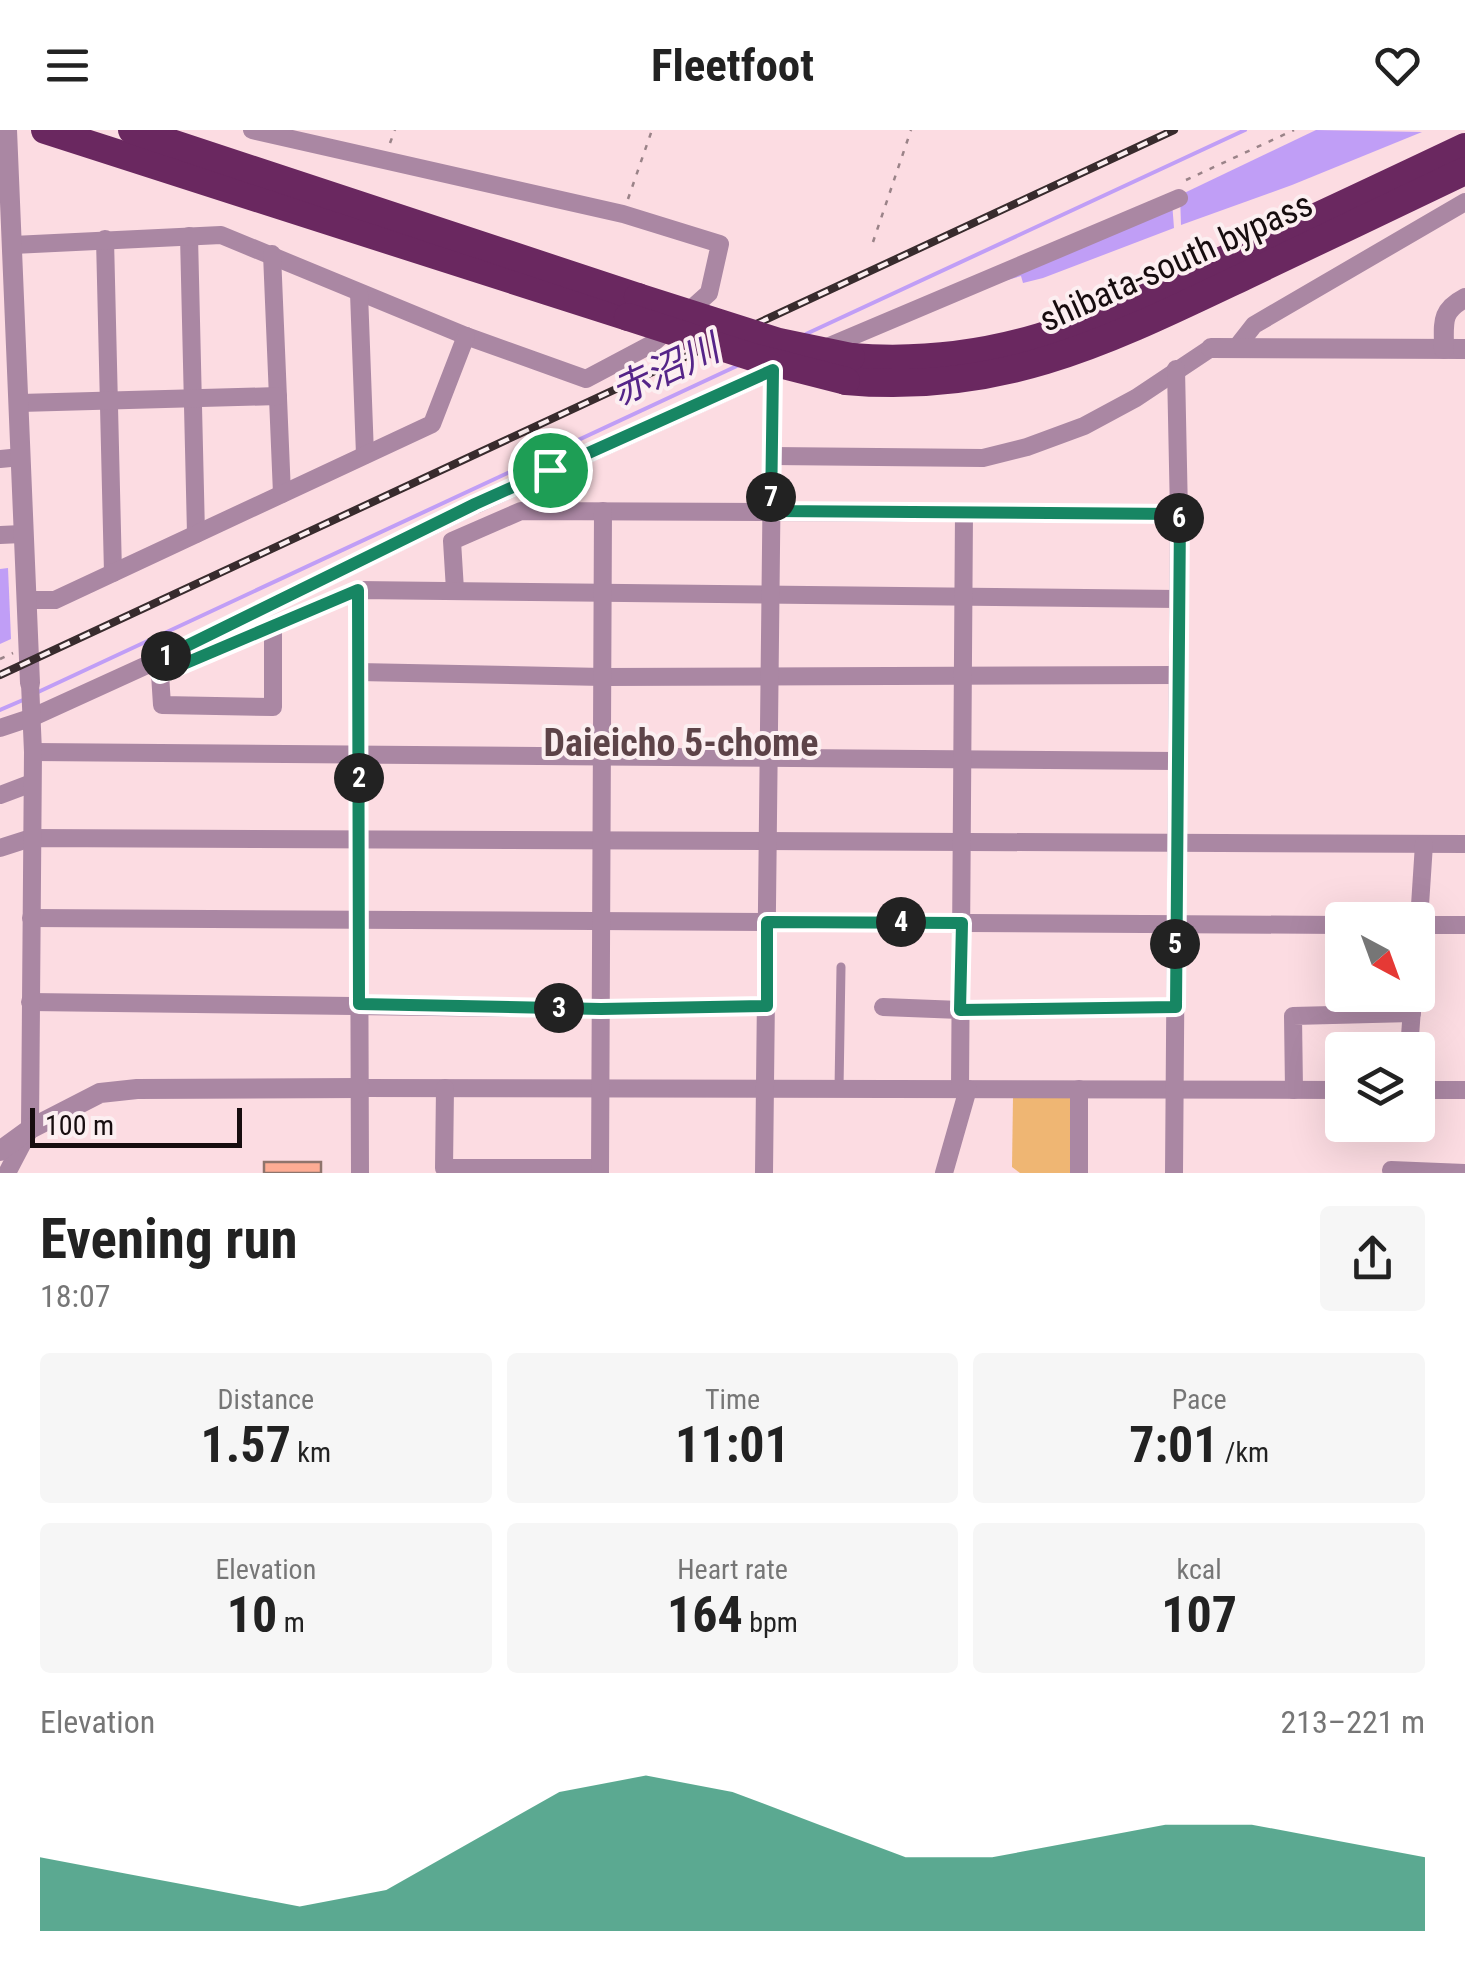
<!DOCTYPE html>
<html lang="en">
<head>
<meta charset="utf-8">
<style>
  body { margin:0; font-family:"Roboto Condensed","Noto Sans JP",sans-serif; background:#f6f6f6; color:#222; height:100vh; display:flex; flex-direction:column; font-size:38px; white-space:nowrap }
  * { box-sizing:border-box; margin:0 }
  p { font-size:32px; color:#767676 }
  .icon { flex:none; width:55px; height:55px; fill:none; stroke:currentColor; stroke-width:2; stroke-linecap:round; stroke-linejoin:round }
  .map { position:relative; height:1043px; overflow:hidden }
  .panel { display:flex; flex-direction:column; background:#fff; flex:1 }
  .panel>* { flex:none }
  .needle { width:65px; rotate:139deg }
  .controls { position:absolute; left:1325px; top:772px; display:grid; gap:20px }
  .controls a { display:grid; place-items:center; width:110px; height:110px; border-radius:10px; background:#fff; box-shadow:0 10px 40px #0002; font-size:50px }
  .scale { position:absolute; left:30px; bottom:25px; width:212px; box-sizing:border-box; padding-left:10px; border:5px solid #170d0f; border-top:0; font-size:28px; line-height:35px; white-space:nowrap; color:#170d0f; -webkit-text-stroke:8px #fceff1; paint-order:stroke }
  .pin { position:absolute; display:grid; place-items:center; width:85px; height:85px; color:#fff; margin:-42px; border:5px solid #fff; border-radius:50%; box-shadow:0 2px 10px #0007 }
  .km { position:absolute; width:50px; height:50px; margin:-25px; border-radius:50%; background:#222; color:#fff; font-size:28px; line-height:50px; text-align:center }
  .round { display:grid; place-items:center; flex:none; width:105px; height:105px; border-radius:10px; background:#f6f6f6 }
  .head { display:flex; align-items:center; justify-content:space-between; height:170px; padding:0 40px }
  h1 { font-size:55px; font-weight:700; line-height:75px }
  .figures { display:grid; grid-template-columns:repeat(3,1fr); gap:15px; height:170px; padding:10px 40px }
  .figures div { display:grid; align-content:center; border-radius:10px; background:#f6f6f6; text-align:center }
  .figures b { font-size:50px; font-weight:700 }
  .figures small { font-size:28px; font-weight:400 }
  .figures p { font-size:28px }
  .chart { height:280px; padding:20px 40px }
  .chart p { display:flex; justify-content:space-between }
  .chart svg { width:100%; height:180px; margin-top:10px; fill:#178663; opacity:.7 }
  header { display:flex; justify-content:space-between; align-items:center; height:130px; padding:0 40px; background:#fff; font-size:45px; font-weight:700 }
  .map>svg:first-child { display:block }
  .green { fill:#efb673 }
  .water { fill:#c09ef6 }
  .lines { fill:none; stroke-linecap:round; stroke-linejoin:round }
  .stream { stroke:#c09ef6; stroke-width:4 }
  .building { fill:#fdac94; stroke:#8f746c; stroke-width:2.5 }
  .path { stroke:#9a8388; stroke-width:2.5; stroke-dasharray:5 8; stroke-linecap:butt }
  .service { stroke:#aa87a3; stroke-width:9 }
  .minor { stroke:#aa87a3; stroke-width:18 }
  .tertiary { stroke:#aa87a3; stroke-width:20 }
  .trunk { stroke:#6a2860; stroke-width:28 }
  .rail-casing { stroke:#382b2d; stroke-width:8 }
  .rail { stroke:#fceff1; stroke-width:4; stroke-dasharray:11; stroke-linecap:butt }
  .trunk-bridge { stroke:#6a2860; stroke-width:28 }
  .route-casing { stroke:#fff; stroke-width:20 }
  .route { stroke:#178663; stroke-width:12 }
  .labels { text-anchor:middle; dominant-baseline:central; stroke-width:8; stroke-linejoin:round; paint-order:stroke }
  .street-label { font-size:35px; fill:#170d0f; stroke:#fceff1 }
  .water-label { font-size:38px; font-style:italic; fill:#552589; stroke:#fceff1 }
  .neighbourhood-label { font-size:38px; font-weight:bold; fill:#5d4348; stroke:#fceff1 }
</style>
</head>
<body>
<header><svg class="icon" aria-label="menu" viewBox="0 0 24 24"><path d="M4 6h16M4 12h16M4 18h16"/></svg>Fleetfoot<svg class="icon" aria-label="heart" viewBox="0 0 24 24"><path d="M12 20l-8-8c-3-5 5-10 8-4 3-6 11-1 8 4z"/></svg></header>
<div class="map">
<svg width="1465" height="1043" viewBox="0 0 1465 1043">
  <rect width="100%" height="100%" fill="#fcdce2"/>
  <path class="green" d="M 1074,966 L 1075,1043 L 1020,1043 L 1012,1037 L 1013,967 Z"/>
  <g class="water">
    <path d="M 1316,0 L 1422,2 L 1292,55 L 1181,95 L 1180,65 Z"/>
    <path d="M 1172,72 L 1174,98 L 1043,148 L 1023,153 L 1021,146 L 997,153 Z"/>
    <path d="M 8,438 L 11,509 L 0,514 L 0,439 Z"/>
  </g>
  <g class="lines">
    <g class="stream">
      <path d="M 806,204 L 1245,0"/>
      <path d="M 36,563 L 739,235"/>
      <path d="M 0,580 L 23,570"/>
    </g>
  </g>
  <rect class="building" x="264" y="1032" width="57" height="11"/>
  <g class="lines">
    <g class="path">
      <path d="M 390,13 L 395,0"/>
      <path d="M 1186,50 L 1294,0"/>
      <path d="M 628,69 L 652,0"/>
      <path d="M 873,112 L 911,0"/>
      <path d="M 0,529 L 13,523"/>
    </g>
    <path class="service" d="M 839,959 L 841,837"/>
    <g class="minor">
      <path d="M 189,106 L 196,404"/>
      <path d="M 105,109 L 113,443"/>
      <path d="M 13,115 L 221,105 L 466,206 L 586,249 L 652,214 L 709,163 L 720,114 L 623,84 L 252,0"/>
      <path d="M 272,124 L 282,364"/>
      <path d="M 359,163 L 365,325"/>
      <path d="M 1236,218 L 1254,195 L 1465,72"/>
      <path d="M 820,220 L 1179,68"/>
      <path d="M 20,273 L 278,266"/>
      <path d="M 772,326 L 983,328 L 1027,317 L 1084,296 L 1136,268 L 1211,218"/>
      <path d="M 0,329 L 21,327"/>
      <path d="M 0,405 L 22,404"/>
      <path d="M 358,460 L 360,1043"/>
      <path d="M 455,460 L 452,411 L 521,381 L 1179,384"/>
      <path d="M 27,470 L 55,470 L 432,294 L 466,206"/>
      <path d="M 158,530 L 160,544 L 358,460 L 1178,469"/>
      <path d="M 358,542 L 603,547 L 1177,545"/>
      <path d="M 160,544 L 162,575 L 273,577 L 273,496"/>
      <path d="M 0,598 L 33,587 L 158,530 L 475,375 L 783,236"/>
      <path d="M 33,622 L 1176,631"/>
      <path d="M 0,665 L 32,653"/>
      <path d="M 0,718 L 31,708 L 1465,714"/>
      <path d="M 31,788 L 1342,795"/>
      <path d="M 1418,795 L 1465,795"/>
      <path d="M 1418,806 L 1424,714"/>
      <path d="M 30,872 L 601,879 L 767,876"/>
      <path d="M 883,877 L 960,880 L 1176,877"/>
      <path d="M 1409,920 L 1413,865"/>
      <path d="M 360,958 L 1342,960"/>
      <path d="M 445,958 L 444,1038 L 600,1038"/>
      <path d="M 960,959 L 964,382"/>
      <path d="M 1079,959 L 1079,1043"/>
      <path d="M 1294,960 L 1293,886 L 1412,883"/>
      <path d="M 1418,960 L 1465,960"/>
      <path d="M 1391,1040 L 1465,1043"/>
      <path d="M 7,1043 L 30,999 L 33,622 L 30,553"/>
      <path d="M 600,1043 L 603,381"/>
      <path d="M 764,1043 L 773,240"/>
      <path d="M 944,1043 L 968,959"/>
      <path d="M 1174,1043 L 1179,384 L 1176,239"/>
    </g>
    <g class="tertiary">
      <path d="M 7,0 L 30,553"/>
      <path d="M 1211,218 L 1465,219"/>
      <path d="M 1444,219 C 1444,193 1440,181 1465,168"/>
      <path d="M 0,1021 L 30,999 L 100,963 L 137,959 L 360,958"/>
    </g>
    <g class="trunk">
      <path d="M 45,0 L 628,187"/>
      <path d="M 132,0 L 638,167"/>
      <path d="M 851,227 C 1004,239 1102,187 1236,124 C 1313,89 1389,53 1465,17"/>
      <path d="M 846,251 C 1002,265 1108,211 1245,146 C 1318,111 1392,76 1465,41"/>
    </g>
    <defs>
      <path id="rail" d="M 0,545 L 1174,0"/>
    </defs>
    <use href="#rail" class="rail-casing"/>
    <use href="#rail" class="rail"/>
    <g class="trunk-bridge">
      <path d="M 638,167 L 779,212 L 851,227"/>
      <path d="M 628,187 L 752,227 L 846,251"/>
    </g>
  </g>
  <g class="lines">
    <defs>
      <path id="route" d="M 773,240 L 771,381 L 1180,384 L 1176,877 L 960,880 L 962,793 L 767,792 L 767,876 L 601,879 L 359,874 L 358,460 L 160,544 L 158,530 L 475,374 Z"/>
    </defs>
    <use href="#route" class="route-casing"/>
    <use href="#route" class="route"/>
  </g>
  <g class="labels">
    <g class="street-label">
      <text transform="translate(1176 132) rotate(-24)">shibata-south bypass</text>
    </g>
    <g class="water-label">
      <text transform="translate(665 240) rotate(-25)">赤沼川</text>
    </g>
    <g class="neighbourhood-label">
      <text x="681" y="613">Daieicho 5-chome</text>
    </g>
  </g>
</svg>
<div class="controls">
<a><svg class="needle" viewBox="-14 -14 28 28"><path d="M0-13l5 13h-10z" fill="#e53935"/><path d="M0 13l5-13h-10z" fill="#767676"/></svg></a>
<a><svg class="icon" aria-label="layers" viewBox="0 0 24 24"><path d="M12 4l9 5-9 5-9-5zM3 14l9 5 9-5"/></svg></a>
</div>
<div class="scale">100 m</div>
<div class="pin" style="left:550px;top:340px;background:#1e9e55"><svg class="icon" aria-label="arrive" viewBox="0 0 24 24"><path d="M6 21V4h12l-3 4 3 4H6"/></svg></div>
<b class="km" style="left:166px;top:526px">1</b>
<b class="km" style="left:359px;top:648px">2</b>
<b class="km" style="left:559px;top:878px">3</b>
<b class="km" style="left:901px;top:792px">4</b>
<b class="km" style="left:1175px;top:814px">5</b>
<b class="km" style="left:1179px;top:388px">6</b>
<b class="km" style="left:771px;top:367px">7</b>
</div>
<section class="panel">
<div class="head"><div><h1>Evening run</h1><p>18:07</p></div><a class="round"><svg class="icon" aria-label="share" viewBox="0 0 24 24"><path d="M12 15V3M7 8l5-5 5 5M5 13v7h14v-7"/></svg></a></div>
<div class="figures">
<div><p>Distance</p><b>1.57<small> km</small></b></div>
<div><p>Time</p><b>11:01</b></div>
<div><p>Pace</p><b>7:01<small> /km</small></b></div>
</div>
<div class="figures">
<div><p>Elevation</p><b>10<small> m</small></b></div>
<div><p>Heart rate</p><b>164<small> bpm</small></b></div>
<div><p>kcal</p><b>107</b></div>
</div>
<div class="chart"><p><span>Elevation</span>213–221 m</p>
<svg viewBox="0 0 160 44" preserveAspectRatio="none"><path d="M0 44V26L10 30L20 34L30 38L40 34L50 22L60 10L70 6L80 10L90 18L100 26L110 26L120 22L130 18L140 18L150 22L160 26V44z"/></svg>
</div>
</section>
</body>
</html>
